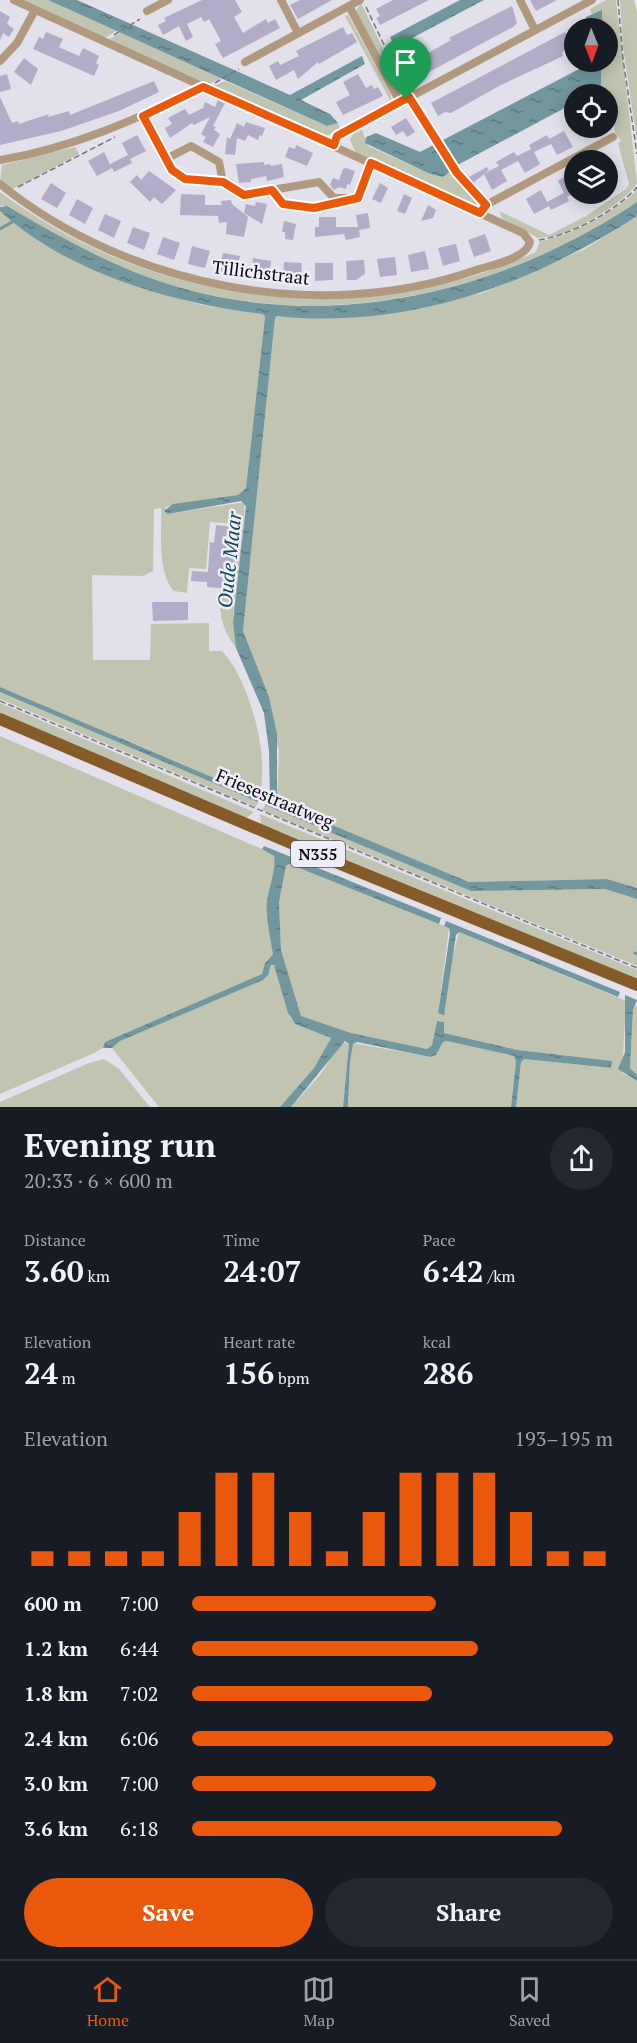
<!DOCTYPE html>
<html lang="en">
<head>
<meta charset="utf-8">
<style>
  body { margin:0; font-family:"PT Serif",serif; background:#242831; color:#f1f3f6; height:100vh; display:flex; flex-direction:column; font-size:22px; white-space:nowrap }
  * { box-sizing:border-box; margin:0 }
  p { font-size:20px; color:#9ea1a6 }
  .icon { flex:none; width:33px; height:33px; fill:none; stroke:currentColor; stroke-width:2; stroke-linecap:round; stroke-linejoin:round }
  .map { position:relative; height:1107px; overflow:hidden }
  .details { display:flex; flex-direction:column; background:#171b24; flex:1 }
  .details>* { flex:none }
  .needle { width:39px; rotate:179deg }
  .buttons { position:absolute; left:564px; top:18px; display:grid; gap:12px }
  .buttons a { display:grid; place-items:center; width:54px; height:54px; border-radius:50%; background:#171b24; box-shadow:0 3px 15px #0003; font-size:30px }
  .pin { position:absolute; display:grid; place-items:center; width:51px; height:51px; color:#fff; margin:-62px -26px; border-radius:50% 50% 50% 0; rotate:-45deg; box-shadow:0 0 6px #0007 }
  .pin .icon { rotate:45deg }
  .round { display:grid; place-items:center; flex:none; width:63px; height:63px; border-radius:32px; background:#242831 }
  .overview { display:flex; align-items:center; justify-content:space-between; height:102px; padding:0 24px }
  h1 { font-size:33px; font-weight:700; line-height:45px }
  .figures { display:grid; grid-template-columns:repeat(3,1fr); gap:9px; height:102px; padding:6px 24px }
  .figures div { display:grid; align-content:center }
  .figures b { font-size:30px; font-weight:700 }
  .figures small { font-size:16px; font-weight:400 }
  .figures p { font-size:16px }
  .chart { height:168px; padding:12px 24px }
  .chart p { display:flex; justify-content:space-between }
  .chart svg { width:100%; height:108px; margin-top:6px; stroke:#ea580c; stroke-width:6 }
  .button { display:flex; gap:12px; margin-top:auto; padding:12px 24px }
  .button a { flex:1; height:69px; border-radius:36px; background:#ea580c; color:#fff; font-size:24px; font-weight:700; line-height:69px; text-align:center }
  .button a+a { background:#242831; color:#f1f3f6 }
  ul { padding:0 24px; list-style:none; font-size:20px }
  li { display:grid; grid-template-columns:96px 72px 1fr; align-items:center; height:45px }
  li i { height:15px; border-radius:8px; background:#ea580c }
  .tabs { display:flex; justify-content:space-around; align-items:center; height:84px; border-top:2px solid #363941; background:#171b24; font-size:16px; color:#9ea1a6 }
  .tabs a { display:grid; justify-items:center; gap:3px }
  .tabs .current { color:#ea580c }
  .map>svg:first-child { display:block }
  .green { fill:#c1c4b0 }
  .water { fill:url(#water-ripples) }
  .lines { fill:none; stroke-linecap:round; stroke-linejoin:round }
  .stream { stroke:#72979f; stroke-width:3 }
  .building { fill:#b2acc9 }
  .path { stroke:#77767d; stroke-width:1.5; stroke-dasharray:6 3; stroke-linecap:butt }
  .minor { stroke:#b0997f; stroke-width:8 }
  .primary { stroke:#855c27; stroke-width:12 }
  .route-casing { stroke:#fff; stroke-width:12 }
  .route { stroke:#ea580c; stroke-width:8 }
  .labels { text-anchor:middle; dominant-baseline:central; stroke-width:5; stroke-linejoin:round; paint-order:stroke }
  .shield { fill:#efedf8; stroke:#505055; stroke-width:1.5 }
  .shield-label { font-size:16px; font-weight:bold; fill:#0c0c0f }
  .street-label { font-size:18px; fill:#0c0c0f; stroke:#efedf8 }
  .water-label { font-size:20px; font-style:italic; fill:#114953; stroke:#efedf8 }
</style>
</head>
<body>
<div class="map">
<svg width="637" height="1107" viewBox="0 0 637 1107">
  <defs>
    <pattern id="water-ripples" width="26" height="14" patternUnits="userSpaceOnUse" patternTransform="scale(1.5)"><rect width="26" height="14" fill="#72979f"/><path d="M2 4q2-2 4 0t4 0M15 11q2-2 4 0t4 0" fill="none" stroke="#5c7a80"/></pattern>
  </defs>
  <rect width="100%" height="100%" fill="#e2e0eb"/>
  <g class="green">
    <path d="M 20,0 L 48,0 L 116,31 L 105,38 Z"/>
    <path d="M 606,0 L 616,0 L 637,183 C 628,200 585,225 567,232 C 558,236 548,237 538,238 L 503,219 L 499,211 L 549,235 L 586,216 L 626,189 L 629,184 L 618,143 L 621,141 L 615,132 L 608,94 L 601,89 L 601,62 L 608,62 L 608,28 L 602,28 L 602,11 L 592,14 L 590,9 Z"/>
    <path d="M 620,0 L 634,0 L 637,13 L 637,142 L 623,46 Z"/>
    <path d="M 361,3 L 405,94 L 398,91 L 356,11 Z"/>
    <path d="M 348,15 L 391,94 L 391,102 L 345,16 Z"/>
    <path d="M 121,33 L 221,78 L 208,85 L 108,40 Z"/>
    <path d="M 225,81 L 327,126 L 338,123 L 340,128 L 327,136 L 318,136 L 212,87 Z"/>
    <path d="M 362,130 L 368,146 L 428,173 L 449,174 L 451,171 L 481,204 L 471,205 L 356,153 L 350,140 L 353,134 Z"/>
    <path d="M 75,147 L 79,154 L 11,190 L 0,182 L 2,165 Z"/>
    <path d="M 637,189 L 637,202 C 511,286 355,327 205,294 C 132,278 67,241 2,205 L 0,207 L 0,192 C 154,307 360,332 536,252 L 540,241 C 564,239 623,208 637,189 Z"/>
    <path d="M 0,211 L 29,234 L 169,296 L 202,305 L 263,314 L 265,317 L 246,488 L 238,495 L 165,507 L 168,514 L 245,502 L 239,590 L 233,615 L 236,648 C 223,630 219,617 220,594 L 234,595 L 238,524 L 210,522 L 206,569 L 189,568 L 187,593 L 174,591 C 157,572 162,533 161,508 L 154,509 L 153,571 L 143,576 L 92,575 L 93,660 L 150,660 L 151,624 L 209,623 L 209,651 L 222,651 C 249,679 271,758 259,797 L 0,687 Z"/>
    <path d="M 637,216 L 637,888 L 607,879 L 469,882 L 277,802 L 279,750 L 243,631 L 275,318 L 277,316 L 383,314 L 483,293 L 585,249 Z"/>
    <path d="M 0,692 L 258,802 L 256,807 L 0,699 Z"/>
    <path d="M 0,703 L 254,812 L 246,818 L 0,713 Z"/>
    <path d="M 0,736 L 262,849 L 274,855 L 274,875 L 267,905 L 273,954 L 267,960 L 262,974 L 105,1042 L 103,1048 L 94,1053 L 0,1094 Z"/>
    <path d="M 265,805 L 471,891 L 605,889 L 637,899 L 637,966 L 262,810 Z"/>
    <path d="M 260,814 L 637,970 L 637,980 L 261,824 Z"/>
    <path d="M 289,864 L 449,928 L 438,1013 L 459,932 L 626,1001 L 622,1073 L 637,1081 L 637,1107 L 516,1107 L 521,1062 L 524,1059 L 610,1068 L 611,1061 L 518,1050 L 444,1033 L 444,1022 L 437,1021 L 432,1045 L 427,1049 L 351,1033 L 301,1016 L 281,950 L 279,902 L 286,866 Z"/>
    <path d="M 271,965 L 276,966 L 290,1018 L 295,1024 L 331,1038 L 314,1068 L 280,1107 L 159,1107 L 112,1048 L 120,1041 L 269,972 Z"/>
    <path d="M 636,1005 L 637,1006 L 637,1075 L 630,1068 L 633,1010 Z"/>
    <path d="M 447,1041 L 514,1056 L 516,1062 L 511,1107 L 348,1107 L 350,1062 L 353,1043 L 430,1057 L 436,1055 L 443,1042 Z"/>
    <path d="M 342,1042 L 349,1044 L 343,1107 L 291,1107 L 320,1075 Z"/>
    <path d="M 104,1059 L 119,1069 L 150,1107 L 0,1107 L 0,1102 L 89,1063 Z"/>
  </g>
  <g class="water">
    <path d="M 48,0 L 77,0 L 290,95 L 362,56 L 365,64 L 301,100 L 330,114 L 338,123 L 327,126 Z"/>
    <path d="M 460,0 L 484,0 L 395,47 L 390,37 Z"/>
    <path d="M 602,10 L 602,28 L 587,28 L 586,17 Z"/>
    <path d="M 586,62 L 601,62 L 601,89 L 590,94 L 574,94 L 574,103 L 450,169 L 451,171 L 443,177 L 428,173 L 365,143 L 366,137 L 376,133 L 420,152 L 583,67 Z"/>
    <path d="M 637,202 L 637,216 C 531,285 406,330 277,316 L 275,318 L 243,631 L 269,697 L 277,734 L 277,802 L 469,882 L 607,879 L 637,888 L 637,899 L 605,889 L 471,891 L 265,805 L 270,800 L 269,751 L 264,713 L 236,648 L 233,622 L 246,506 L 241,501 L 168,514 L 164,511 L 173,504 L 238,495 L 246,488 L 265,317 L 263,314 C 175,304 67,273 0,211 L 0,207 L 7,206 C 69,243 133,278 205,294 C 354,328 512,286 637,202 Z"/>
    <path d="M 0,687 L 259,797 L 258,802 L 0,692 Z"/>
    <path d="M 264,846 L 441,918 L 439,924 L 289,864 L 286,866 L 279,902 L 281,950 L 301,1016 L 351,1033 L 427,1049 L 432,1045 L 437,1021 L 444,1022 L 444,1033 L 518,1050 L 612,1061 L 611,1068 L 524,1059 L 521,1062 L 516,1107 L 511,1107 L 516,1062 L 514,1056 L 447,1041 L 443,1042 L 436,1055 L 430,1057 L 357,1042 L 353,1044 L 350,1062 L 348,1107 L 343,1107 L 349,1044 L 345,1041 L 291,1107 L 280,1107 L 314,1068 L 331,1038 L 295,1024 L 288,1013 L 274,965 L 271,965 L 268,975 L 263,980 L 120,1041 L 112,1048 L 103,1048 L 105,1042 L 262,974 L 265,963 L 273,954 C 271,942 265,912 267,902 C 269,886 276,873 274,856 L 262,849 Z"/>
    <path d="M 446,921 L 620,992 L 618,997 L 459,932 L 456,935 L 444,1015 L 438,1013 L 450,933 L 449,928 L 444,926 Z"/>
    <path d="M 625,995 L 637,1000 L 633,1010 L 630,1068 L 637,1075 L 637,1081 L 618,1069 L 625,1052 Z"/>
  </g>
  <g class="lines">
    <g class="stream">
      <path d="M 0,229 L 12,222"/>
      <path d="M 635,953 L 637,954"/>
    </g>
  </g>
  <g class="building">
    <path d="M 202,0 L 235,0 L 242,12 L 234,17 L 243,33 L 266,19 L 268,23 L 275,19 L 280,28 L 223,58 L 215,44 L 221,41 L 209,19 L 204,22 L 201,17 L 187,24 L 193,37 L 186,41 L 179,26 L 163,35 L 158,25 L 166,21 L 164,18 Z"/>
    <path d="M 300,0 L 332,0 L 298,19 L 290,5 Z"/>
    <path d="M 393,0 L 429,0 L 380,25 L 376,18 L 380,16 L 376,9 Z"/>
    <path d="M 530,0 L 557,0 L 536,11 Z"/>
    <path d="M 512,6 L 517,23 L 513,27 L 414,80 L 411,74 L 407,77 L 402,68 L 451,40 L 449,38 Z"/>
    <path d="M 0,11 L 10,17 L 7,24 L 14,29 L 9,37 L 3,33 L 0,40 Z"/>
    <path d="M 343,27 L 347,35 L 352,33 L 357,42 L 319,64 L 318,62 L 298,79 L 294,70 L 276,80 L 269,66 L 278,61 L 280,65 L 299,56 L 296,51 Z"/>
    <path d="M 46,32 L 63,39 L 59,47 L 63,49 L 79,56 L 83,48 L 99,56 L 96,63 L 99,65 L 94,76 L 33,49 L 39,37 L 43,39 Z"/>
    <path d="M 565,32 L 568,37 L 571,35 L 574,44 L 565,49 L 562,53 L 563,56 L 499,86 L 451,113 L 445,112 L 438,116 L 431,103 Z"/>
    <path d="M 24,58 L 38,69 L 31,85 L 14,72 Z"/>
    <path d="M 7,74 L 11,89 L 0,92 L 0,76 Z"/>
    <path d="M 358,74 L 366,88 L 372,85 L 374,89 L 378,87 L 383,96 L 343,115 L 336,102 L 350,95 L 343,82 Z"/>
    <path d="M 154,81 L 159,92 L 119,111 L 61,131 L 0,145 L 0,97 L 12,123 L 18,121 L 19,124 L 49,114 L 48,117 L 69,111 L 70,115 Z"/>
    <path d="M 218,100 L 225,103 L 213,126 L 216,127 L 214,130 L 220,134 L 213,147 L 203,142 L 206,137 L 201,134 L 210,117 L 194,125 L 192,123 L 170,138 L 165,128 L 172,124 L 168,118 L 185,109 L 189,115 L 203,108 L 205,102 L 215,107 Z"/>
    <path d="M 406,118 L 415,132 L 407,137 L 403,131 L 396,135 L 391,127 Z"/>
    <path d="M 246,122 L 265,128 L 262,136 L 260,135 L 258,140 L 248,135 L 245,141 L 237,138 L 235,155 L 225,154 L 227,137 L 230,139 L 237,123 L 244,127 Z"/>
    <path d="M 584,128 L 607,128 L 590,138 Z"/>
    <path d="M 564,131 L 573,147 L 557,155 L 551,144 L 534,152 L 540,164 L 525,173 L 518,161 L 501,170 L 507,181 L 492,190 L 484,174 L 472,184 L 467,178 L 487,167 L 489,170 L 484,174 L 491,170 L 499,166 L 496,162 L 514,152 L 517,156 L 531,149 L 529,145 L 547,135 L 549,139 Z"/>
    <path d="M 137,135 L 146,151 L 130,159 L 132,163 L 114,172 L 112,168 L 97,176 L 88,161 L 104,152 L 110,164 L 128,155 L 122,143 Z"/>
    <path d="M 296,145 L 313,153 L 307,166 L 285,157 L 289,147 L 295,149 Z"/>
    <path d="M 264,162 L 264,165 L 270,164 L 271,166 L 282,164 L 284,177 L 267,181 L 266,176 L 251,179 L 251,182 L 239,183 L 236,164 Z"/>
    <path d="M 346,168 L 355,171 L 350,185 L 347,184 L 346,189 L 339,187 L 334,190 L 330,185 L 333,178 L 339,180 L 343,169 Z"/>
    <path d="M 574,169 L 574,193 L 567,197 L 569,201 L 551,210 L 549,206 L 534,214 L 526,199 L 541,190 L 547,202 L 564,193 L 558,181 Z"/>
    <path d="M 149,171 L 176,190 L 162,204 L 154,197 L 150,202 L 130,182 L 137,175 L 141,180 Z"/>
    <path d="M 51,183 L 66,193 L 57,208 L 41,199 Z"/>
    <path d="M 380,183 L 388,188 L 381,203 L 372,199 Z"/>
    <path d="M 181,194 L 205,195 L 205,205 L 222,205 L 221,201 L 231,200 L 232,204 L 248,217 L 244,237 L 226,234 L 227,222 L 219,223 L 218,216 L 180,215 Z"/>
    <path d="M 404,194 L 412,198 L 405,214 L 397,211 Z"/>
    <path d="M 77,199 L 93,208 L 85,224 L 69,215 Z"/>
    <path d="M 256,202 L 267,204 L 262,224 L 244,213 L 246,204 L 255,206 Z"/>
    <path d="M 428,205 L 436,210 L 433,218 L 421,221 Z"/>
    <path d="M 368,213 L 370,228 L 359,230 L 360,237 L 346,240 L 344,234 L 315,237 L 315,227 L 319,227 L 319,217 L 336,217 L 336,227 L 358,227 L 356,215 Z"/>
    <path d="M 105,214 L 121,221 L 114,238 L 98,230 Z"/>
    <path d="M 284,221 L 296,224 L 293,240 L 285,239 L 285,232 L 282,232 Z"/>
    <path d="M 133,227 L 150,233 L 144,250 L 127,243 Z"/>
    <path d="M 485,234 L 491,251 L 474,257 L 468,240 Z"/>
    <path d="M 163,237 L 180,243 L 174,260 L 157,254 Z"/>
    <path d="M 456,244 L 460,261 L 443,266 L 438,248 Z"/>
    <path d="M 192,246 L 210,251 L 205,268 L 188,264 Z"/>
    <path d="M 425,251 L 429,269 L 411,272 L 408,255 Z"/>
    <path d="M 223,253 L 240,256 L 237,274 L 219,271 Z"/>
    <path d="M 395,257 L 397,275 L 380,277 L 377,259 Z"/>
    <path d="M 253,258 L 271,261 L 269,278 L 251,276 Z"/>
    <path d="M 364,260 L 365,274 L 356,280 L 347,280 L 346,261 Z"/>
    <path d="M 284,262 L 302,263 L 301,280 L 283,280 Z"/>
    <path d="M 315,263 L 333,263 L 333,280 L 315,281 Z"/>
    <path d="M 216,525 L 233,527 L 233,544 L 236,544 L 232,589 L 207,587 L 207,582 L 191,581 L 192,571 L 208,572 L 210,542 L 214,543 Z"/>
    <path d="M 152,602 L 188,602 L 188,620 L 153,621 Z"/>
  </g>
  <g class="lines">
    <g class="path">
      <path d="M 618,0 L 623,59 L 637,154"/>
      <path d="M 366,7 L 405,89"/>
      <path d="M 114,35 L 140,19"/>
      <path d="M 215,83 L 239,69"/>
      <path d="M 413,104 L 457,173 L 479,198"/>
      <path d="M 18,187 L 115,137"/>
      <path d="M 230,187 L 244,195 L 265,191"/>
      <path d="M 539,240 C 569,236 618,210 637,187"/>
      <path d="M 0,701 L 637,968"/>
    </g>
    <g class="minor">
      <path d="M 281,0 L 298,33"/>
      <path d="M 520,0 L 535,30"/>
      <path d="M 349,6 L 400,102"/>
      <path d="M 147,11 L 168,0"/>
      <path d="M 0,61 L 17,43 L 35,10"/>
      <path d="M 245,62 L 360,0"/>
      <path d="M 143,116 C 152,133 167,172 185,179 C 195,183 211,181 223,182 L 219,162 L 191,146 L 166,159"/>
      <path d="M 334,145 L 337,136 L 592,0"/>
      <path d="M 0,160 C 73,148 137,119 203,87"/>
      <path d="M 0,184 C 128,287 320,325 476,270 C 491,265 526,259 530,242 L 523,233 L 14,0"/>
      <path d="M 358,198 L 334,198 L 319,182 L 272,190 L 283,204 L 305,209 L 358,198 L 371,163"/>
      <path d="M 480,213 L 486,205 L 613,137"/>
    </g>
    <path class="primary" d="M 0,719 L 333,861 L 637,985"/>
  </g>
  <g class="lines">
    <defs>
      <path id="route" d="M 203,87 L 334,145 L 337,136 L 409,97 L 457,173 L 486,205 L 480,213 L 371,163 L 358,198 L 314,208 L 283,204 L 272,190 L 244,195 L 223,182 L 185,179 L 172,170 L 143,116 Z"/>
    </defs>
    <use href="#route" class="route-casing"/>
    <use href="#route" class="route"/>
  </g>
  <g class="labels">
    <rect class="shield" x="291" y="841" width="54" height="26" rx="4.5"/>
    <g class="shield-label">
      <text x="318" y="854">N355</text>
    </g>
    <g class="street-label">
      <text transform="translate(261 272) rotate(7)">Tillichstraat</text>
      <text transform="translate(275 798) rotate(23)">Friesestraatweg</text>
    </g>
    <g class="water-label">
      <text transform="translate(229 560) rotate(-84)">Oude Maar</text>
    </g>
  </g>
</svg>
<div class="buttons">
<a><svg class="needle" viewBox="-14 -14 28 28"><path d="M0-13l5 13h-10z" fill="#e53935"/><path d="M0 13l5-13h-10z" fill="#9ea1a6"/></svg></a>
<a><svg class="icon" aria-label="locate" viewBox="0 0 24 24"><circle cx="12" cy="12" r="6"/><path d="M12 2v4M12 18v4M2 12h4M18 12h4"/></svg></a>
<a><svg class="icon" aria-label="layers" viewBox="0 0 24 24"><path d="M12 4l9 5-9 5-9-5zM3 14l9 5 9-5"/></svg></a>
</div>
<div class="pin" style="left:406px;top:99px;background:#1e9e55"><svg class="icon" aria-label="arrive" viewBox="0 0 24 24"><path d="M6 21V4h12l-3 4 3 4H6"/></svg></div>
</div>
<section class="details">
<div class="overview"><div><h1>Evening run</h1><p>20:33 · 6 × 600 m</p></div><a class="round"><svg class="icon" aria-label="share" viewBox="0 0 24 24"><path d="M12 15V3M7 8l5-5 5 5M5 13v7h14v-7"/></svg></a></div>
<div class="figures">
<div><p>Distance</p><b>3.60<small> km</small></b></div>
<div><p>Time</p><b>24:07</b></div>
<div><p>Pace</p><b>6:42<small> /km</small></b></div>
</div>
<div class="figures">
<div><p>Elevation</p><b>24<small> m</small></b></div>
<div><p>Heart rate</p><b>156<small> bpm</small></b></div>
<div><p>kcal</p><b>286</b></div>
</div>
<div class="chart"><p><span>Elevation</span>193–195 m</p>
<svg viewBox="0 0 160 44" preserveAspectRatio="none"><path d="M5 44V38M15 44V38M25 44V38M35 44V38M45 44V22M55 44V6M65 44V6M75 44V22M85 44V38M95 44V22M105 44V6M115 44V6M125 44V6M135 44V22M145 44V38M155 44V38"/></svg>
</div>
<ul>
<li><b>600 m</b>7:00<i style="width:58%"></i></li>
<li><b>1.2 km</b>6:44<i style="width:68%"></i></li>
<li><b>1.8 km</b>7:02<i style="width:57%"></i></li>
<li><b>2.4 km</b>6:06<i style="width:100%"></i></li>
<li><b>3.0 km</b>7:00<i style="width:58%"></i></li>
<li><b>3.6 km</b>6:18<i style="width:88%"></i></li>
</ul>
<div class="button"><a>Save</a><a>Share</a></div>
</section>
<nav class="tabs">
<a class="current"><svg class="icon" aria-label="home" viewBox="0 0 24 24"><path d="M3 11l9-7 9 7M6 9v11h12V9"/></svg>Home</a>
<a><svg class="icon" aria-label="map" viewBox="0 0 24 24"><path d="M3 6l6-2 6 2 6-2v14l-6 2-6-2-6 2zM9 4v14M15 6v14"/></svg>Map</a>
<a><svg class="icon" aria-label="saved" viewBox="0 0 24 24"><path d="M7 4h10v16l-5-4-5 4z"/></svg>Saved</a>
</nav>
</body>
</html>
